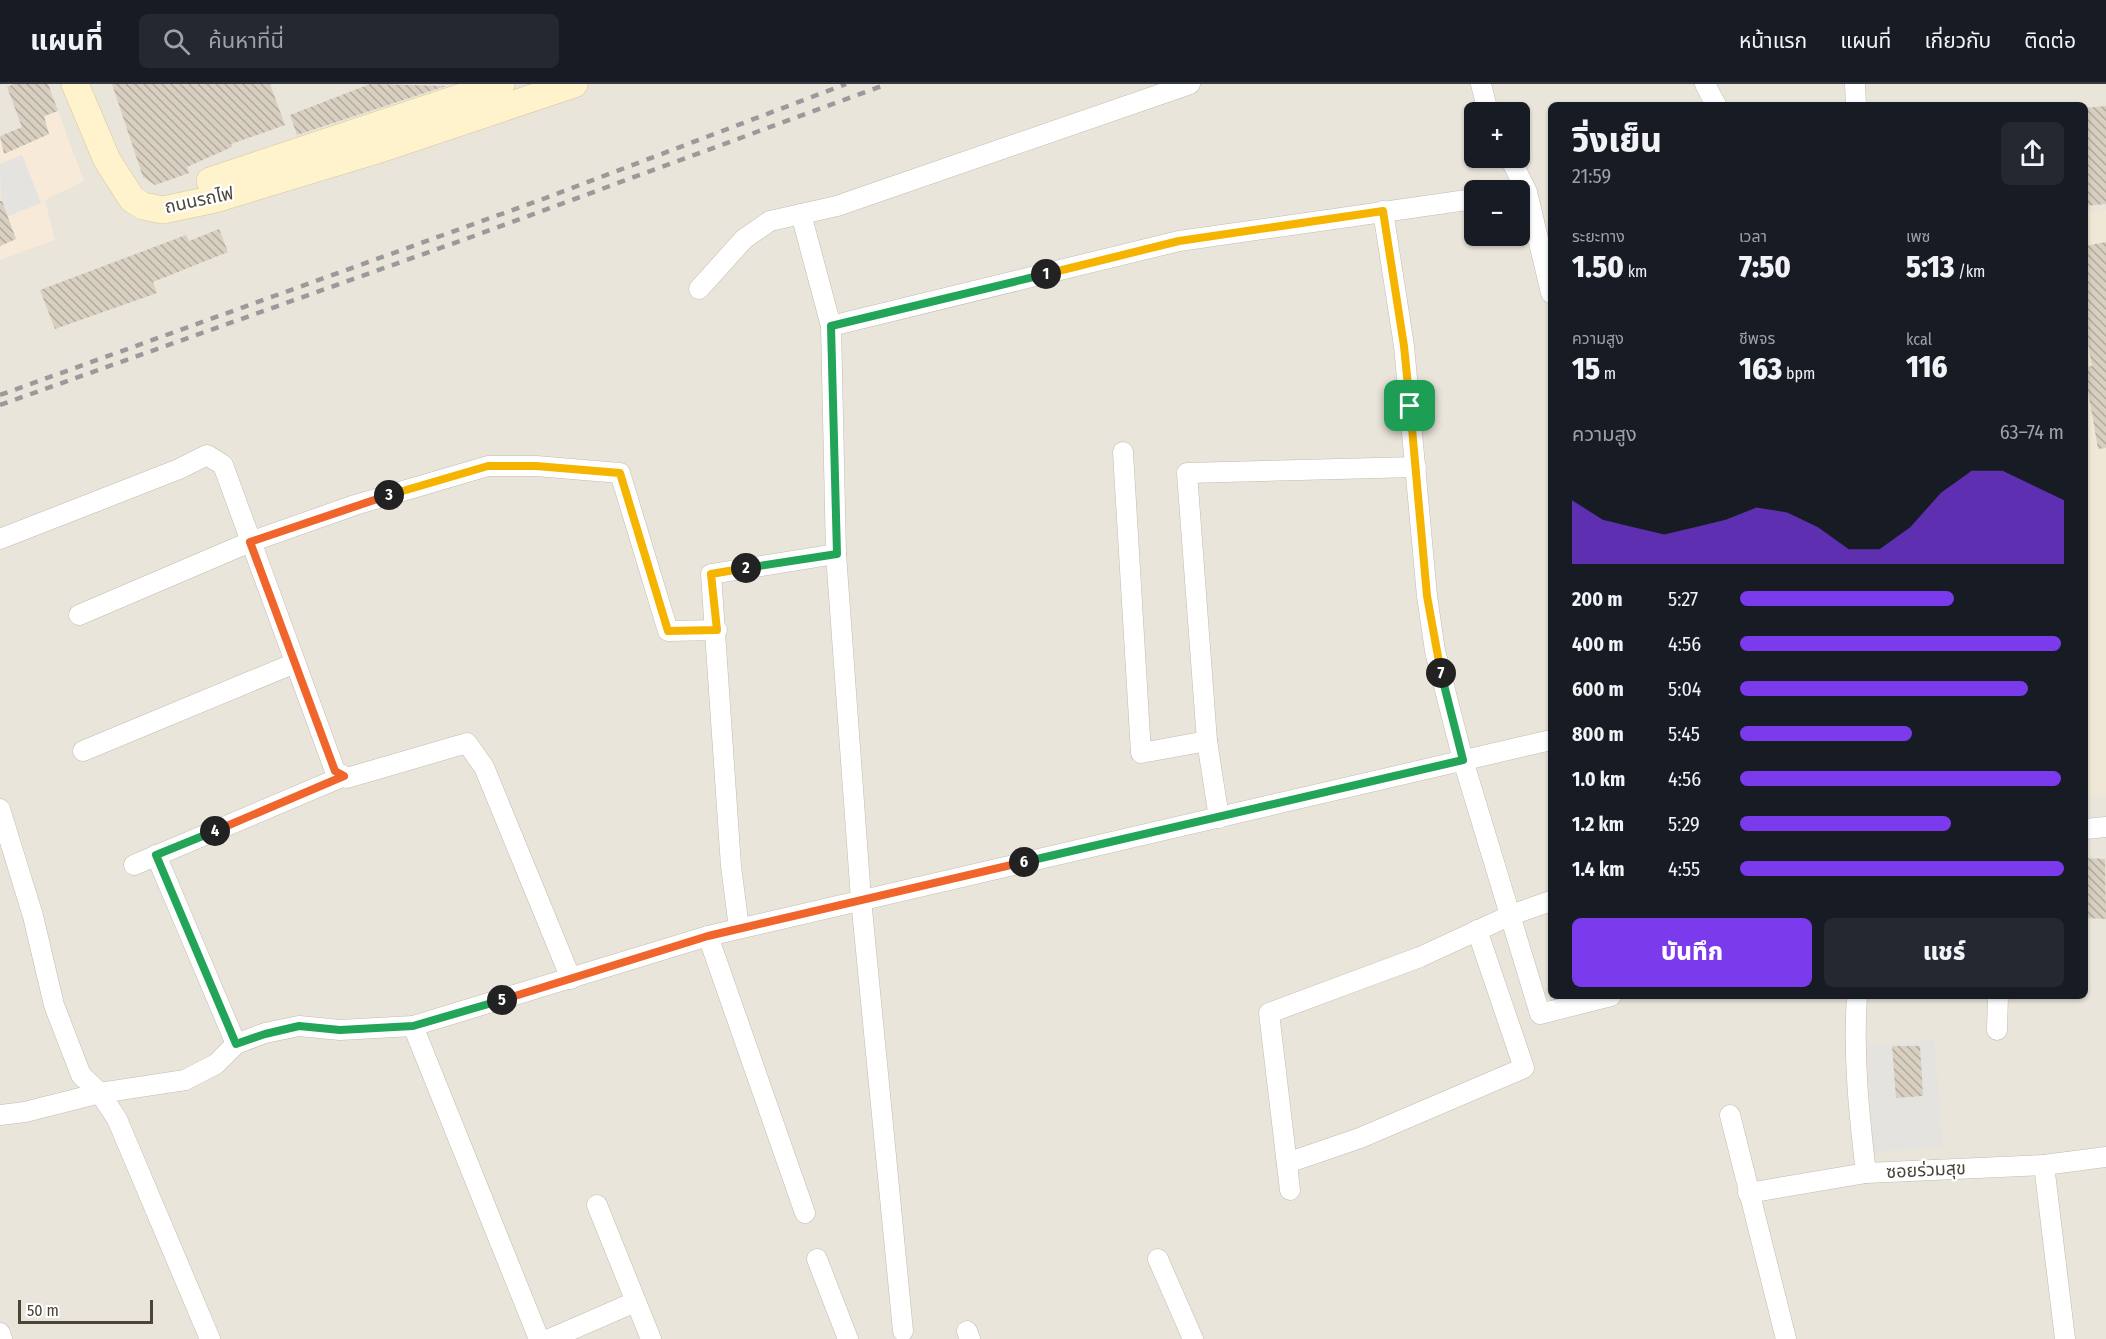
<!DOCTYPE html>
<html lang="th">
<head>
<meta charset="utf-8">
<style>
  body { margin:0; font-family:"Fira Sans Condensed","Noto Sans Thai",sans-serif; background:#242831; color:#f1f3f6; height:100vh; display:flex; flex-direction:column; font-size:22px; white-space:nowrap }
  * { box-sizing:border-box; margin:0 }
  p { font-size:20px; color:#9ea1a6 }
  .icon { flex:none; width:33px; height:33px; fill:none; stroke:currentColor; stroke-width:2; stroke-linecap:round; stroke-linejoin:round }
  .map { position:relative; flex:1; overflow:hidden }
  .panel { position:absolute; left:1548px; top:18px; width:540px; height:897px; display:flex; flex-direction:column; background:#171b24; border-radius:9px; box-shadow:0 2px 4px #0004 }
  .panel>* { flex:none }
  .tools { position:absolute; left:1464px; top:18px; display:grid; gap:12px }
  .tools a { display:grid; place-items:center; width:66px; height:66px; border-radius:9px; background:#171b24; box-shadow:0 2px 4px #0004; font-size:30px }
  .scale { position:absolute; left:18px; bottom:15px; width:135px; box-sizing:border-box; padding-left:6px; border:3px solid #4b4439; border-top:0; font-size:16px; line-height:21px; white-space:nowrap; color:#4b4439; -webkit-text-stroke:4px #fff; paint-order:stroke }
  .pin { position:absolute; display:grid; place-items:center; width:51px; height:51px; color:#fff; margin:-26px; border-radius:12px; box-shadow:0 3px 9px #0006 }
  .km { position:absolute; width:30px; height:30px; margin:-15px; border-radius:50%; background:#222; color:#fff; font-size:16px; line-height:30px; text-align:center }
  .round { display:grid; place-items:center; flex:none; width:63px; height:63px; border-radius:9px; background:#242831 }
  .overview { display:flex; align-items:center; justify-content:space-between; height:102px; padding:0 24px }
  h1 { font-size:33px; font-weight:800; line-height:45px }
  .metrics { display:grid; grid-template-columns:repeat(3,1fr); gap:9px; height:102px; padding:6px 24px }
  .metrics div { display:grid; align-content:center }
  .metrics b { font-size:30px; font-weight:800 }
  .metrics small { font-size:16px; font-weight:400 }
  .metrics p { font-size:16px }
  .chart { height:168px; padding:12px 24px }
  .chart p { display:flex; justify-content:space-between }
  .chart svg { width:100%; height:108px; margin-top:6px; fill:#7c3aed; opacity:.7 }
  .cta { display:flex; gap:12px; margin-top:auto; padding:12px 24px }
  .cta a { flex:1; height:69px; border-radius:9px; background:#7c3aed; color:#fff; font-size:24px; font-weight:800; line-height:69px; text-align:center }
  .cta a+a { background:#242831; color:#f1f3f6 }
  ul { padding:0 24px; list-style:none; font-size:20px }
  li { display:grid; grid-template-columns:96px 72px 1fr; align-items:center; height:45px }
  li i { height:15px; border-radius:8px; background:#7c3aed }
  header { display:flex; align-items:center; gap:36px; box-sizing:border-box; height:84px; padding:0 30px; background:#171b24; border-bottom:2px solid #363941 }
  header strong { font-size:28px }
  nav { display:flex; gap:33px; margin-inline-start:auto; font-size:21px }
  .search { width:420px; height:54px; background:#242831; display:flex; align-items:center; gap:15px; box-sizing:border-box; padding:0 21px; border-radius:9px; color:#9ea1a6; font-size:22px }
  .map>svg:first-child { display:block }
  .residential { fill:#eae5da; fill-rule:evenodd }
  .commercial { fill:#f7ead8 }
  .education { fill:#efe8d6 }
  .parking { fill:#e5e3e0 }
  .building { fill:url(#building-back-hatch) }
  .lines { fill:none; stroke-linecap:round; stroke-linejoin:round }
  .street-casing { stroke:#c2bbae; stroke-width:21 }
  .secondary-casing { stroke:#d6c79b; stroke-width:28 }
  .street { stroke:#fff; stroke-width:20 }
  .secondary { stroke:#fff3cd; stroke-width:27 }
  .rail { stroke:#9a9a9a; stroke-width:4.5; stroke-dasharray:8 8; stroke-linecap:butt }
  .split-1-casing { stroke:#fff; stroke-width:12 }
  .split-2-casing { stroke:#fff; stroke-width:12 }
  .split-3-casing { stroke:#fff; stroke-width:12 }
  .split-4-casing { stroke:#fff; stroke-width:12 }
  .split-5-casing { stroke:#fff; stroke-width:12 }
  .split-6-casing { stroke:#fff; stroke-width:12 }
  .split-7-casing { stroke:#fff; stroke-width:12 }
  .split-8-casing { stroke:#fff; stroke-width:12 }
  .split-1 { stroke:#f5b400; stroke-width:8 }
  .split-2 { stroke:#22a559; stroke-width:8 }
  .split-3 { stroke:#f5b400; stroke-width:8 }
  .split-4 { stroke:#f0652b; stroke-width:8 }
  .split-5 { stroke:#22a559; stroke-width:8 }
  .split-6 { stroke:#f0652b; stroke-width:8 }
  .split-7 { stroke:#22a559; stroke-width:8 }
  .split-8 { stroke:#f5b400; stroke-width:8 }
  .labels { text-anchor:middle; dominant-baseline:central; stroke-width:4.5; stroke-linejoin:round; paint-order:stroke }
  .street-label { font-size:18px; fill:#4b4439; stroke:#fff }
</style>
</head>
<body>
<header>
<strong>แผนที่</strong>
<div class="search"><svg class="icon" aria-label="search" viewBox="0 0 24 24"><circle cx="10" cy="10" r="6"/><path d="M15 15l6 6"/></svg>ค้นหาที่นี่</div>
<nav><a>หน้าแรก</a><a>แผนที่</a><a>เกี่ยวกับ</a><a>ติดต่อ</a></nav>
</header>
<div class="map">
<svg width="2106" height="1255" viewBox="0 0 2106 1255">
  <defs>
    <pattern id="building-back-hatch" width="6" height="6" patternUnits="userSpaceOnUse" patternTransform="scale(1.5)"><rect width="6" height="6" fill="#d8cfc1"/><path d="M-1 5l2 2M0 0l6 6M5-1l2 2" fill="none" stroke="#b1aa9e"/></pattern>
  </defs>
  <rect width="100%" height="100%" fill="#f6f3ec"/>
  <path class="residential" d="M 0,0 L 2106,0 L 2106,1255 L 0,1255 ZM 1551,21 L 2085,21 L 2085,912 L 1551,912 ZM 1474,28 L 1520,28 L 1520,74 L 1474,74 ZM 1474,106 L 1520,106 L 1520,152 L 1474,152 Z"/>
  <path class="commercial" d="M 58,27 L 84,97 L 45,116 L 55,156 L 0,176 L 0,52 Z"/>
  <path class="education" d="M 2106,126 L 2106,711 L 2085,711 L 2085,129 Z"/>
  <g class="parking">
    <path d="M 22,71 L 41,119 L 1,135 L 0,80 Z"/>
    <path d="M 1934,955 L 1943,1062 L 1873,1068 L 1867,962 Z"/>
  </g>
  <g class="building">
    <path d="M 14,0 L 48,0 L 58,27 L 44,32 L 49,50 L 4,70 L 0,52 L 22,43 L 7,3 Z"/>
    <path d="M 112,0 L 270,0 L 285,41 L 231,60 L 232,63 L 187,83 L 189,89 L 155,101 L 143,93 Z"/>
    <path d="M 370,0 L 446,2 L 297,51 L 290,31 Z"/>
    <path d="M 2106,22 L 2106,120 L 2085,122 L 2085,24 Z"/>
    <path d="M 0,117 L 2,117 L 16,155 L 0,162 Z"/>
    <path d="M 219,145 L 228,168 L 153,198 L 157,209 L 55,245 L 40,206 L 186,151 L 189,157 Z"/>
    <path d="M 2106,158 L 2106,364 L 2098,365 L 2085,289 L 2085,283 L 2092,282 L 2085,240 L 2085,162 Z"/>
    <path d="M 2085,774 L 2105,775 L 2106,835 L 2085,834 Z"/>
    <path d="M 1892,962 L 1920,962 L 1923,1012 L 1896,1014 Z"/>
  </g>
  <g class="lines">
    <defs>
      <g id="street">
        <path d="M 1481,0 L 1488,28"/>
        <path d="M 1705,0 L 1716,21"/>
        <path d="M 1855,0 L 1856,21"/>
        <path d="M 1510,74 L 1527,108 L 1551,209"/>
        <path d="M 1383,127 L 1404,262 L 1427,512 L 1435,567 L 1463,676 L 1540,930 L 1611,912"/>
        <path d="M 801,130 L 831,242 L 836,470 L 861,815 L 903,1247"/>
        <path d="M 699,205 L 744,155 L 770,137 L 837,122 L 1190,0"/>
        <path d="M 831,242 L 1179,157 L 1474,115"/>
        <path d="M 1123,368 L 1141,669 L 1207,657"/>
        <path d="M 0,455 L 179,385 L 207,371 L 223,381 L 335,687 L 347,694 L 467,659 L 484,683 L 571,895"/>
        <path d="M 79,531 L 250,458 L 355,421 L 488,382 L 536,382 L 620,389 L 668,547 L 717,546"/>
        <path d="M 83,667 L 295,579"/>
        <path d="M 0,725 L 33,832 L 54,921 L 81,991 L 100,1009 L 117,1035 L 210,1255"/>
        <path d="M 1219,734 L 1207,657 L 1187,389 L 1416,383"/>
        <path d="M 2085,745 L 2106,743"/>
        <path d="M 156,771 L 236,960"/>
        <path d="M 134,781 L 344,692"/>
        <path d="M 739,844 L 731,782 L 711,490 L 836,470"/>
        <path d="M 708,852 L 805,1129"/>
        <path d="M 1857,912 C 1853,971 1859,1030 1866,1089"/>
        <path d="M 413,942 L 539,1255"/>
        <path d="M 1997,946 L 1998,912"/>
        <path d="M 0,1031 L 25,1028 L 100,1009 L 185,996 L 216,980 L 236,960 L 265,949 L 299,942 L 340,946 L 413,942 L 708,852 L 1551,656"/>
        <path d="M 1730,1031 L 1786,1255"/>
        <path d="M 1287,1079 L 1360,1054 L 1524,984 L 1477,846"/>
        <path d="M 2044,1081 L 2065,1255"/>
        <path d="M 1290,1106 L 1269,929 L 1420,873 L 1511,831 L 1551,817"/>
        <path d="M 1748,1109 L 1866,1089 L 2044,1081 L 2106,1073"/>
        <path d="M 597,1121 L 651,1255"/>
        <path d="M 817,1175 L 848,1255"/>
        <path d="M 1158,1175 L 1193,1255"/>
        <path d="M 967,1247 L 970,1255"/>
        <path d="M 0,1249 L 2,1255"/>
        <path d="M 550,1255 L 635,1218"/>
      </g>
      <g id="secondary">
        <path d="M 75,0 L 107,76 L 132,115 L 143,122 L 163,126 L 215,115 L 383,64 L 574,0"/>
        <path d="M 210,97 L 501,0"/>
      </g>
    </defs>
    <use href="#street" class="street-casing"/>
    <use href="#secondary" class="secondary-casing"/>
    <use href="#street" class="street"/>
    <use href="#secondary" class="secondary"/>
    <g class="rail">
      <path d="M 0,311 L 543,115 L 846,0"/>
      <path d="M 0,321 L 474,152 L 887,0"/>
    </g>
  </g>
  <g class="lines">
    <defs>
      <path id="split-1" d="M 1046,190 L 1179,157 L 1383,127 L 1404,262 L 1410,322"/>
      <path id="split-2" d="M 746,484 L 837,470 L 831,242 L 1046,190"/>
      <path id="split-3" d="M 389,411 L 488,382 L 536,382 L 620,389 L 668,547 L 717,546 L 711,490 L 746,484"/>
      <path id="split-4" d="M 215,747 L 344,692 L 335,687 L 250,458 L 389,411"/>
      <path id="split-5" d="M 215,747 L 156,771 L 236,960 L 265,950 L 299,942 L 340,946 L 413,942 L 502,916"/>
      <path id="split-6" d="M 502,916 L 708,852 L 1024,778"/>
      <path id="split-7" d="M 1024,778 L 1463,676 L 1441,589"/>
      <path id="split-8" d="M 1410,322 L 1427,512 L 1441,589"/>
    </defs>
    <use href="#split-1" class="split-1-casing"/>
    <use href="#split-2" class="split-2-casing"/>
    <use href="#split-3" class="split-3-casing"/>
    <use href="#split-4" class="split-4-casing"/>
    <use href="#split-5" class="split-5-casing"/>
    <use href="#split-6" class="split-6-casing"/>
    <use href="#split-7" class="split-7-casing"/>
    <use href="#split-8" class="split-8-casing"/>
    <use href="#split-1" class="split-1"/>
    <use href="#split-2" class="split-2"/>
    <use href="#split-3" class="split-3"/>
    <use href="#split-4" class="split-4"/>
    <use href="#split-5" class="split-5"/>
    <use href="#split-6" class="split-6"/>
    <use href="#split-7" class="split-7"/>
    <use href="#split-8" class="split-8"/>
  </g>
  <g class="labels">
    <g class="street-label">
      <text transform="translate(199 116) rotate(-12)">ถนนรถไฟ</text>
      <text transform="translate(1926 1086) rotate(-3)">ซอยร่วมสุข</text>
    </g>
  </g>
</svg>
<div class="tools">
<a>+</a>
<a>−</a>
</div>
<div class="scale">50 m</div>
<div class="pin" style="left:1410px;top:322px;background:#1e9e55"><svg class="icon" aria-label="arrive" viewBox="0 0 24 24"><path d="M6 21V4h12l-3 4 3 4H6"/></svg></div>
<b class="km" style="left:1046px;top:190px">1</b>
<b class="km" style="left:746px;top:484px">2</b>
<b class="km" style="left:389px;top:411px">3</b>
<b class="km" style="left:215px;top:747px">4</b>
<b class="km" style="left:502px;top:916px">5</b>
<b class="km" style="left:1024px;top:778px">6</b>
<b class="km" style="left:1441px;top:589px">7</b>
<section class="panel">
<div class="overview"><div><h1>วิ่งเย็น</h1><p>21:59</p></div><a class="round"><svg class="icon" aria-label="share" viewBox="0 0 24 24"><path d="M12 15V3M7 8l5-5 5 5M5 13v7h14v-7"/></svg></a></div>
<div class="metrics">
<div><p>ระยะทาง</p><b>1.50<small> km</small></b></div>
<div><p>เวลา</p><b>7:50</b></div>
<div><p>เพซ</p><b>5:13<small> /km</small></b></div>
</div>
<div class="metrics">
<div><p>ความสูง</p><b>15<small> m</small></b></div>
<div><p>ชีพจร</p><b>163<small> bpm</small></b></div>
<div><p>kcal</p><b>116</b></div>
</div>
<div class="chart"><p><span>ความสูง</span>63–74 m</p>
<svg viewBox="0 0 160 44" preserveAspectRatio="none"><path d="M0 44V18L10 26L20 29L30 32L40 29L50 26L60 21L70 23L80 29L90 38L100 38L110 29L120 15L130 6L140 6L150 12L160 18V44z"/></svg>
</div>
<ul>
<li><b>200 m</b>5:27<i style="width:66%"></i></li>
<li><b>400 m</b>4:56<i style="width:99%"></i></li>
<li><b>600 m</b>5:04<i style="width:89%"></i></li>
<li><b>800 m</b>5:45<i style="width:53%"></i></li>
<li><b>1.0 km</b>4:56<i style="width:99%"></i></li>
<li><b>1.2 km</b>5:29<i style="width:65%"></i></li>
<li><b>1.4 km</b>4:55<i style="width:100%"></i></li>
</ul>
<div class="cta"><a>บันทึก</a><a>แชร์</a></div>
</section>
</div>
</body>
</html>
